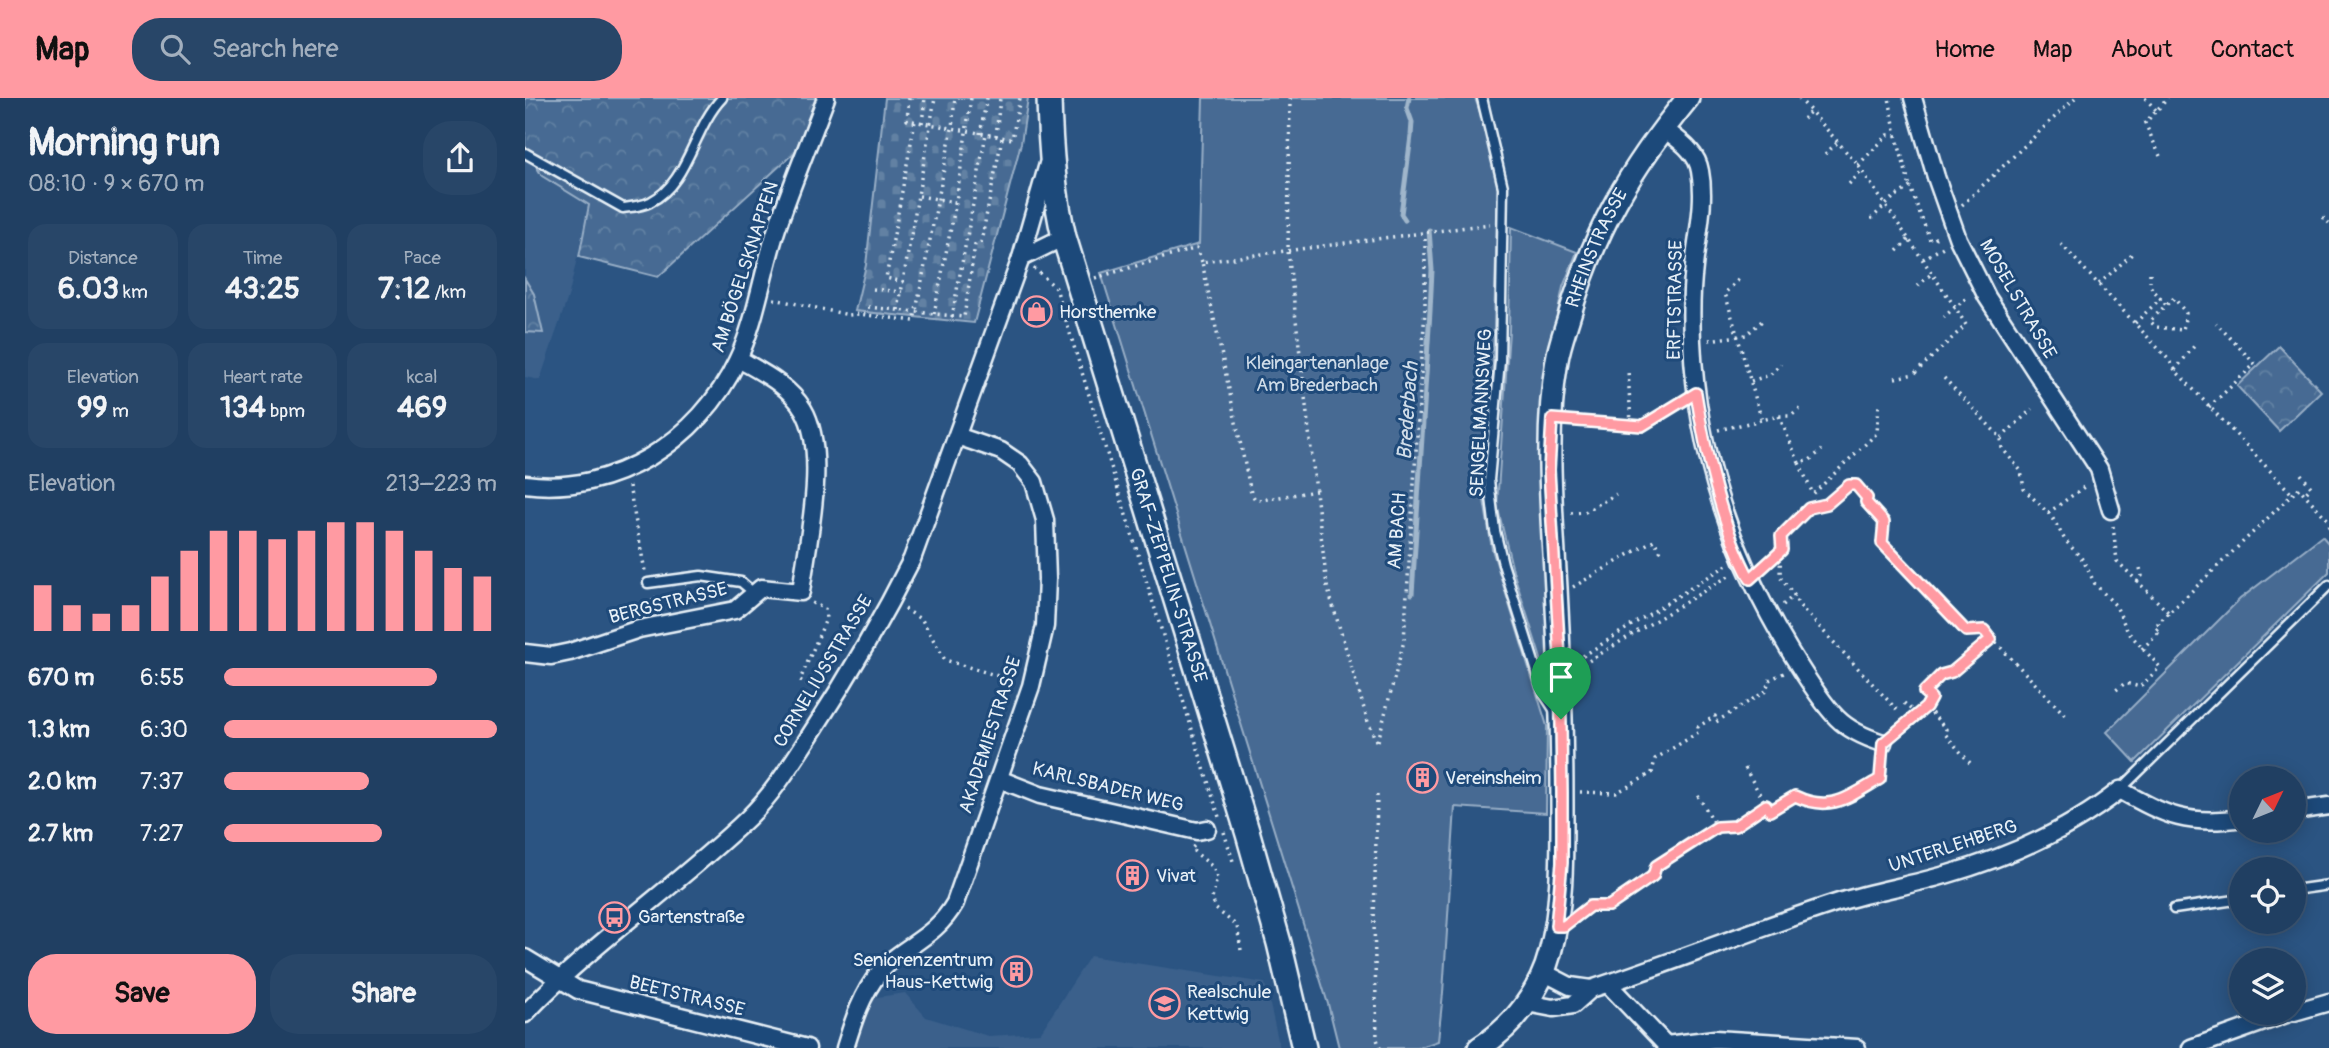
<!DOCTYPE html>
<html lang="en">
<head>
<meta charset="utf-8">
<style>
  body { margin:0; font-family:Pangolin,sans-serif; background:#284668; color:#f1f3f6; height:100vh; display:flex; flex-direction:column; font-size:26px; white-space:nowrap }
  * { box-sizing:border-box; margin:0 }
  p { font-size:23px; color:#a2afbe }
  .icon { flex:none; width:38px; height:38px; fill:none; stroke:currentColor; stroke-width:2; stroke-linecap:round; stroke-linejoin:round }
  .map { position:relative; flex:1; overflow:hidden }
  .drawer { display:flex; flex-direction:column; background:#203f62; width:525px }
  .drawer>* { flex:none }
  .needle { width:46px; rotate:47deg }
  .controls { position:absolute; left:1704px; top:668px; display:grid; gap:14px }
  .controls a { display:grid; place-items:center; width:77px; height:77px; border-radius:50%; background:#203f62; box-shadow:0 4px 18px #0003,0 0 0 2px #3d5877; font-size:35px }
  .pin { position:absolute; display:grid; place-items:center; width:60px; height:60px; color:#fff; margin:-72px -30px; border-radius:50% 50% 50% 0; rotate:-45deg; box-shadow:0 0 7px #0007 }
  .pin .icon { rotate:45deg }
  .round { display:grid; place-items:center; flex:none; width:74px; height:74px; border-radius:28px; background:#284668 }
  .head { display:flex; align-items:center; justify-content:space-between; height:119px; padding:0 28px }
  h1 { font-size:38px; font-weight:700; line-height:52px }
  .figures { display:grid; grid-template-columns:repeat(3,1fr); gap:10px; height:119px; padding:7px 28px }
  .figures div { display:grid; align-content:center; border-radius:18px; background:#284668; text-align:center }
  .figures b { font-size:30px; font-weight:700 }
  .figures small { font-size:19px; font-weight:400 }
  .figures p { font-size:19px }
  .chart { height:196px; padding:14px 28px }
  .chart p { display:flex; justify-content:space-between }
  .chart svg { width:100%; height:126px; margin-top:7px; stroke:#ff9aa2; stroke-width:6 }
  .primary-button { display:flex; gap:14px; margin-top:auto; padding:14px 28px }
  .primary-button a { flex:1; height:80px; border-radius:28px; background:#ff9aa2; color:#111; font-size:28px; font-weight:700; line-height:80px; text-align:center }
  .primary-button a+a { background:#284668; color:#f1f3f6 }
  ul { padding:0 28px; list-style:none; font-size:23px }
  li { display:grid; grid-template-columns:112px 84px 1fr; align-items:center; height:52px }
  li i { height:18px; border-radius:9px; background:#ff9aa2 }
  header { display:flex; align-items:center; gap:42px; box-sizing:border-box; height:98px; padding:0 35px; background:#ff9aa2; color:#111 }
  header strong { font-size:33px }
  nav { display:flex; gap:38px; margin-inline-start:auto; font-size:24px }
  .search { width:490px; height:63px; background:#284668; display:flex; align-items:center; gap:18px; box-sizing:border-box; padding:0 24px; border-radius:28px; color:#a2afbe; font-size:26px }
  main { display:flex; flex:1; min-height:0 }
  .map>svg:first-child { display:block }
  .built { fill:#3a608b }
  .green { fill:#476b93; stroke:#98aec6; stroke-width:2 }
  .forest { fill:url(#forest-crowns); stroke:#98aec6; stroke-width:2 }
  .cemetery { fill:url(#cemetery-stones); stroke:#98aec6; stroke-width:2 }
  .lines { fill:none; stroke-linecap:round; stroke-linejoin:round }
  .stream { stroke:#a0b6cb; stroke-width:5 }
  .service-casing { stroke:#e8f1f8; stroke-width:13 }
  .minor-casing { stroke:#e8f1f8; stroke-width:21 }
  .tertiary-casing { stroke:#e8f1f8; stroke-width:26 }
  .secondary-casing { stroke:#e8f1f8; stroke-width:28 }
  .path { stroke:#e8f1f8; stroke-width:3.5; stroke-dasharray:2 5; stroke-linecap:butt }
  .service { stroke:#1f4a7a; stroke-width:8 }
  .minor { stroke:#1f4a7a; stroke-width:16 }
  .tertiary { stroke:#1f4a7a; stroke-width:21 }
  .secondary { stroke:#1f4a7a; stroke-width:23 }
  .route-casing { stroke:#fff; stroke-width:14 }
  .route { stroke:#ff9aa2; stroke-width:9 }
  .labels { text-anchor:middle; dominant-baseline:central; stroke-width:6; stroke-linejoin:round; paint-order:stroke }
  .street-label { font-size:19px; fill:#e8f1f8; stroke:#1f4a7a }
  .poi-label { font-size:19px; fill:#e8f1f8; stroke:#1f4a7a; text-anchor:start }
  .park-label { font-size:19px; fill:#d0dde9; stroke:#1f4a7a }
  .water-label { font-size:21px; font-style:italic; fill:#d0dde9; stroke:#1f4a7a }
</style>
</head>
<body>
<header>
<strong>Map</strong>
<div class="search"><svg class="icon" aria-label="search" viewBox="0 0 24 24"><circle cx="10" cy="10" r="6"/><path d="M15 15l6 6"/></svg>Search here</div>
<nav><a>Home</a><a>Map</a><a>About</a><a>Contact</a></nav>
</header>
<main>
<section class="drawer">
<div class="head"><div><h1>Morning run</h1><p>08:10 · 9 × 670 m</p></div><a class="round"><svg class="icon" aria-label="share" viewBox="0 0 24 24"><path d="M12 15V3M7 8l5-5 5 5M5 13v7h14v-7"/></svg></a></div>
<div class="figures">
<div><p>Distance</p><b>6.03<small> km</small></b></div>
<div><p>Time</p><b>43:25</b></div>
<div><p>Pace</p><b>7:12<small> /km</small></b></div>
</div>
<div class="figures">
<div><p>Elevation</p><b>99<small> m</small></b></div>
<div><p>Heart rate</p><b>134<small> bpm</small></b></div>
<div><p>kcal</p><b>469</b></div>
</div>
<div class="chart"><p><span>Elevation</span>213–223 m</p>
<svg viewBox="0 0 160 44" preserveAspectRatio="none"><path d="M5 44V28M15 44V35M25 44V38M35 44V35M45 44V25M55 44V16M65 44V9M75 44V9M85 44V12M95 44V9M105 44V6M115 44V6M125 44V9M135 44V16M145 44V22M155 44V25"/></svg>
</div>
<ul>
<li><b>670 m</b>6:55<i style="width:78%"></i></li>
<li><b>1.3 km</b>6:30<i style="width:100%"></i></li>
<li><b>2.0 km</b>7:37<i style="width:53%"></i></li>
<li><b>2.7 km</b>7:27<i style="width:58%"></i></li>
</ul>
<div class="primary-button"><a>Save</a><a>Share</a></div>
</section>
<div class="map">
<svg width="1804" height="950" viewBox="0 0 1804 950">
  <defs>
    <pattern id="forest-crowns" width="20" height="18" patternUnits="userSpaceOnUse" patternTransform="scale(1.75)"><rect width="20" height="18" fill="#476b93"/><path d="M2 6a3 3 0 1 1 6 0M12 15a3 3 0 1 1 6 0" fill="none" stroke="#6281a3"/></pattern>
    <pattern id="cemetery-stones" width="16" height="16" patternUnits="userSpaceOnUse" patternTransform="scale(1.75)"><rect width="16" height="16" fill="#476b93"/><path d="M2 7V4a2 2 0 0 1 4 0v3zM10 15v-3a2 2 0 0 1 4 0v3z" fill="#6281a3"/></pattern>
  </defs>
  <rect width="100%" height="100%" fill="#2b5482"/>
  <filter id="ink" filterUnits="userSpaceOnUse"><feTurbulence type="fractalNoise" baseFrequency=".0143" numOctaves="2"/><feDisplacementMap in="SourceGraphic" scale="14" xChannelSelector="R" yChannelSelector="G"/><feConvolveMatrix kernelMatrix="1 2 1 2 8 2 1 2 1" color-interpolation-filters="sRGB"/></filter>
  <g filter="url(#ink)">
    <g class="built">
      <path d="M 0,50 L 17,78 L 64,107 L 44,196 L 15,282 L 0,279 Z"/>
      <path d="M 565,858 L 740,885 L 755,950 L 329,950 L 346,900 L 380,895 L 401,919 L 463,938 L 515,935 Z"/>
    </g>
    <g class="green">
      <path d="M 678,0 L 950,0 L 963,38 L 973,89 L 967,299 L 959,376 L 959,402 L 967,451 L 1022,628 L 1021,715 L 930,709 L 918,895 L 913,943 L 893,950 L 814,950 L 803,906 L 576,175 L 674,146 Z"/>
      <path d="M 986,129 L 1052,154 L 1038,189 L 1025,252 L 1014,340 L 1024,586 L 988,473 L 972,407 L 984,233 Z"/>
      <path d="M 1797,438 L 1804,446 L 1804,474 L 1610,664 L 1582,634 L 1715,501 Z"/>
    </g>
    <g class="forest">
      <path d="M 0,0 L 292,0 L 270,54 L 133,179 L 54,159 L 64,107 L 17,78 L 0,50 Z"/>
      <path d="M 0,181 L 9,196 L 18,235 L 0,234 Z"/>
      <path d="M 1754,248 L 1796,293 L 1754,333 L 1712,288 Z"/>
    </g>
    <path class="cemetery" d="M 360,0 L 503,0 L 496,45 L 449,225 L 330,213 L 341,167 Z"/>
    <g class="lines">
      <g class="stream">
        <path d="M 880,122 L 876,116 L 886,38 L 887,24 L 882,10 L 884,0"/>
        <path d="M 887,496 L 905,213 L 907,172 L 904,132"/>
      </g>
      <defs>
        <g id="service">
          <path d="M 957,0 L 978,89 L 975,263 L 964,382 L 970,433 L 978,466 L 1019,596 L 1030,613"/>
          <path d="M 0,55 L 98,110 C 106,109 118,108 125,104 C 163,86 168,30 197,0"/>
          <path d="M 123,485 L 176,478 L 216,484 L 229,495"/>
          <path d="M 1595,692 L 1804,487"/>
          <path d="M 1769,792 L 1804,787"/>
          <path d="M 1649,811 L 1717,801"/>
        </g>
        <g id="minor">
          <path d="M 1388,0 L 1411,79 L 1433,141 L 1462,199 L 1574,371 L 1586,412"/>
          <path d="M 1138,30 C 1153,42 1172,53 1175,73 C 1181,104 1172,138 1169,169 C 1166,193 1166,219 1167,243 C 1172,357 1207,458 1266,555 C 1277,573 1297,605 1312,620 C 1324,632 1342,640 1358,645"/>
          <path d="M 496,160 L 539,139"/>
          <path d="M 0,386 C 88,398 175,342 212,263 C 231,224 238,172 252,130 C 267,86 285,43 301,0"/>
          <path d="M 0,555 L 26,558 L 45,554 L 114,531 L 210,512 L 236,490 L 276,494 C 282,446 304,354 278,311 C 264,287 236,274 214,261"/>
          <path d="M 474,681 L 515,697 L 672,733 L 682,731"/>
          <path d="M 1769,713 L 1804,708"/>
          <path d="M 0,860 L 53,892 L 282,950"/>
          <path d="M 1018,874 L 1045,888 L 1066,891"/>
          <path d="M 1083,886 L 1141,947 L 1190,941 L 1332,950"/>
          <path d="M 1002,905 L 1028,910 L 1048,907 L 1066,891 C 1150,864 1232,830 1317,803 C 1350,793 1386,787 1420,777 C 1483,759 1544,733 1595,692 C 1641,718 1663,728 1717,720"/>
          <path d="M 1769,914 L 1804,904"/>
          <path d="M 0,916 C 68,844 151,789 223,720 C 249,695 269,662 289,631 C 325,576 358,519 387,461 L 496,160 L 523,66"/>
          <path d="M 320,950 C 328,924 336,897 354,875 C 377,847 409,842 430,805 L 506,588 L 520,528 L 522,481 L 520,422 L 509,384 L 495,366 L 476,353 L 432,338"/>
          <path d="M 1666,950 L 1764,915"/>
        </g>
        <g id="tertiary">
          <path id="s1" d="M 954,950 C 988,929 1015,894 1025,855 C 1038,807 1037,756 1037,707 C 1037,635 1035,562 1031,490 C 1027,415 1019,337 1032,262 C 1034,249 1039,235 1043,222 C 1069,132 1105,71 1163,0"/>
        </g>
        <g id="secondary">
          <path id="s2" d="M 524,0 C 525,48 528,93 539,139 L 723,736 L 754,845 L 779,950"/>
        </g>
      </defs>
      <use href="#service" class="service-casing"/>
      <use href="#minor" class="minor-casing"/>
      <use href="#tertiary" class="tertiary-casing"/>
      <use href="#secondary" class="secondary-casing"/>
      <g class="path">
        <path d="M 384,0 L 382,22 L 487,41 L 495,0"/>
        <path d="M 765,0 L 763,153 L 802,488 L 843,624 L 852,645"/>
        <path d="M 1274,0 L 1333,67 L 1430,209 L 1444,199"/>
        <path d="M 1620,0 L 1631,12"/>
        <path d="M 1278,21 L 1286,13"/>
        <path d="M 397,25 L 400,0"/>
        <path d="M 455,36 L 462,0"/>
        <path d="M 1371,37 L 1385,89"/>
        <path d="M 471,38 L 475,0"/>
        <path d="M 1300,56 L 1314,43"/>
        <path d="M 1635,58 L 1620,25 L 1643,0"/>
        <path d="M 1333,67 L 1363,37 L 1371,37 L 1364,0"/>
        <path d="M 1324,86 L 1337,73"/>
        <path d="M 394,98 L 430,104"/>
        <path d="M 1437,107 L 1550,0"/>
        <path d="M 1798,119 L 1804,125"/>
        <path d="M 1346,121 L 1368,100 L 1385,89 L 1405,142 L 1415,138"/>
        <path d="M 1536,146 L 1644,262 L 1650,272 L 1767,396"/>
        <path d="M 1372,153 L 1384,141"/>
        <path d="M 1398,161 L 1420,148"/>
        <path d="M 509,170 L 531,190 L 694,719"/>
        <path d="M 1625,175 L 1625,188 L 1641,207 L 1625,223 L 1631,229 L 1658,232 L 1661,215 L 1649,200 L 1641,207"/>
        <path d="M 570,180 L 672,150 L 677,164"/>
        <path d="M 1213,182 L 1200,195 L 1237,323"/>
        <path d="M 379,184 L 361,180 L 390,23"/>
        <path d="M 1574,186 L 1608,155"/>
        <path d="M 1393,188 L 1407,175"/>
        <path d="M 348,191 L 377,194"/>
        <path d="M 249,201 L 324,217 L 334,216 L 389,223 L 427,30 L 430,0"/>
        <path d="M 343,209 L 439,219 L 450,147 L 456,144 L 477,40"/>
        <path d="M 373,212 L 410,0"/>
        <path d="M 409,216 L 431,104 L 446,0"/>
        <path d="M 427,219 L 461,36"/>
        <path d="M 1610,225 L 1636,200"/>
        <path d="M 1184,242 L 1221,237 L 1238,222"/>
        <path d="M 1650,272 L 1670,247"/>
        <path d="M 1370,280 L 1389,276 L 1441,227 L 1430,209 L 1419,219"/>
        <path d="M 1419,280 L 1476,340 L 1477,350 L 1496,373 L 1499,391 L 1527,419 L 1540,442 L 1558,462 L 1570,486 L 1591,508 L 1603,534 L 1635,569 L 1615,589 L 1600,585 L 1590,593"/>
        <path d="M 1226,283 L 1245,277 L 1256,266"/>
        <path d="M 1684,309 L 1730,266 L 1691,225"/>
        <path d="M 1254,318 L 1274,365 L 1285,362 L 1297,352"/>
        <path d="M 1043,323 L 1106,326 L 1103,272"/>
        <path d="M 1106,326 L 1117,328 L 1156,304"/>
        <path d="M 1193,332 L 1254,318 L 1266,318 L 1276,310"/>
        <path d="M 1476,340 L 1507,311"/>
        <path d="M 1274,365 L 1288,396 L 1352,335 L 1354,306"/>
        <path d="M 1776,376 L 1786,389 L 1780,396"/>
        <path d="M 104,388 L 120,473"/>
        <path d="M 791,393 L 736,402 L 730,401 L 726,395 L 677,164 L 965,126"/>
        <path d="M 1046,415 L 1060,414 L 1091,396"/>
        <path d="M 1523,415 L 1559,389"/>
        <path d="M 1588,428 L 1592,463 L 1644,515 L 1774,390 L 1804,423"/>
        <path d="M 1804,428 L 1802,430 L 1804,432"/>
        <path d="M 1238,470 L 1255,454"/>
        <path d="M 1612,484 L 1617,478 L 1615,470"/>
        <path d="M 1048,489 L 1129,442 L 1136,454"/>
        <path d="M 287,505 L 300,511 L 301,521 L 275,582 L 283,587 L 302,580"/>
        <path d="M 1258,507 L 1269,497"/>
        <path d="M 380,511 L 397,522 L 420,562 L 490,583"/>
        <path d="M 125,513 L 122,504 L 132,502 L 131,495"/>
        <path d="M 1617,551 L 1633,535 L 1630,533 L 1635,528 L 1633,525 L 1644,515"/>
        <path d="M 1051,559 L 1058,558 L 1202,467"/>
        <path d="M 1052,570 L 1207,476"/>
        <path d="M 1379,605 L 1392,617"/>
        <path d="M 1372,612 L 1273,506 L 1269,497 L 1255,479 L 1256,438 L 1284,410 L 1302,406 L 1324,387 L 1331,387 L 1342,399 L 1341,404 L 1359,424 L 1357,445 L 1441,533 L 1459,532 L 1542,619"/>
        <path d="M 1370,635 L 1401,609"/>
        <path d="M 853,643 L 879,543 L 900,211 L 900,136"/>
        <path d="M 1445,665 L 1420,636 L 1421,631 L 1401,609 L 1406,600 L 1399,594 L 1416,577 L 1427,574 L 1467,541"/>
        <path d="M 1220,670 L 1241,707"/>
        <path d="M 1055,694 L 1091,695 L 1127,675 L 1130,661 L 1174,634 L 1173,629 L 1190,618 L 1191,624 L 1241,593 L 1244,582 L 1259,575"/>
        <path d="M 852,697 L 849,824 L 852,941 L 855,950"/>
        <path d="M 1173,698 L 1192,729"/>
        <path d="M 699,734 L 708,763"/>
        <path d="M 669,748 L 666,751 L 688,769 L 692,780 L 687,801 L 691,811 L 712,828 L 716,852"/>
        <path d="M 1051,819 L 1065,808 L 1084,808 L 1128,778 L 1131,768 L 1192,729 L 1210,728 L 1241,707 L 1245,713 L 1270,698 C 1306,715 1324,699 1355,681 L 1357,659"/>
      </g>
      <use href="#service" class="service"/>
      <use href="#minor" class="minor"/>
      <use href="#tertiary" class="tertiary"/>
      <use href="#secondary" class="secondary"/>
    </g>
  </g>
  <g class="lines" filter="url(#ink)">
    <defs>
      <path id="route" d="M 1171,295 C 1180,353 1197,430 1225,481 L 1257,452 L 1256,438 L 1284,410 L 1302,406 L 1324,387 L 1331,387 L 1342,400 L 1341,404 L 1359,424 L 1357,445 L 1441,533 L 1459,532 L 1466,541 L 1427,574 L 1416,577 L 1399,594 L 1406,600 L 1401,609 L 1358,645 L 1355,681 C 1324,699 1306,715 1270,698 L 1245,713 L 1241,707 L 1210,728 L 1192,729 L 1131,768 L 1128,778 L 1084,808 L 1065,808 L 1039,828 L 1031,828 L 1037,765 L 1037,694 L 1035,560 L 1024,372 L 1027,321 L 1117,328 Z"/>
    </defs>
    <use href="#route" class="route-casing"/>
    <use href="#route" class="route"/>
  </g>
  <defs>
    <symbol id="shop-ring" viewBox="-11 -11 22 22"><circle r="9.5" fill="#1f4a7a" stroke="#ff9aa2" stroke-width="1.5"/><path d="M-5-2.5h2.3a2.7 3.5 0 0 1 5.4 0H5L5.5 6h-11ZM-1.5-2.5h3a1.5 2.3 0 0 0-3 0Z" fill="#ff9aa2"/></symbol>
    <symbol id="building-ring" viewBox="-11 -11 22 22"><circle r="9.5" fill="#1f4a7a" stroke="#ff9aa2" stroke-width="1.5"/><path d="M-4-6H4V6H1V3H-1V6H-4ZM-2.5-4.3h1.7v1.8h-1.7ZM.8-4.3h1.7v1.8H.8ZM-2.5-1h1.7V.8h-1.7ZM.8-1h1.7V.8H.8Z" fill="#ff9aa2"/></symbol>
    <symbol id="bus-ring" viewBox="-11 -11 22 22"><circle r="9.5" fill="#1f4a7a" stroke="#ff9aa2" stroke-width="1.5"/><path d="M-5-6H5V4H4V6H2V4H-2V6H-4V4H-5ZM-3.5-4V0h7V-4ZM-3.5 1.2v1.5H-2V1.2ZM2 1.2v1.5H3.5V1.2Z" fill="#ff9aa2"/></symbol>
    <symbol id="school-ring" viewBox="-11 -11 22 22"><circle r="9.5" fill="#1f4a7a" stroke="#ff9aa2" stroke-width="1.5"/><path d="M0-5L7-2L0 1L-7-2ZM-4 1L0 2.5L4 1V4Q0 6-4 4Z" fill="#ff9aa2"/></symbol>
  </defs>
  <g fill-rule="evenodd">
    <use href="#shop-ring" x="494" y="196" width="35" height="35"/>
    <use href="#building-ring" x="880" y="662" width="35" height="35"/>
    <use href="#building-ring" x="590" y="760" width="35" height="35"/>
    <use href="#bus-ring" x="72" y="802" width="35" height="35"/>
    <use href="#building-ring" x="474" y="856" width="35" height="35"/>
    <use href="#school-ring" x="622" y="888" width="35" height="35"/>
  </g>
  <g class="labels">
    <g class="street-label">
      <text stroke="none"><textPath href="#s1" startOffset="835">RHEINSTRASSE</textPath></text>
      <text transform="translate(220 169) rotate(-72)">AM BÖGELSKNAPPEN</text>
      <text transform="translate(1493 201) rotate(60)">MOSELSTRASSE</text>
      <text transform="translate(1150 202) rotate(-89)">ERFTSTRASSE</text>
      <text transform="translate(956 315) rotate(-87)">SENGELMANNSWEG</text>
      <text transform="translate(872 433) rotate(-86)">AM BACH</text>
      <text stroke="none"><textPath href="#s2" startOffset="494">GRAF-ZEPPELIN-STRASSE</textPath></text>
      <text transform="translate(143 505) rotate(-14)">BERGSTRASSE</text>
      <text transform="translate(298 573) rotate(-59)">CORNELIUSSTRASSE</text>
      <text transform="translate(465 637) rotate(-72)">AKADEMIESTRASSE</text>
      <text transform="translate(583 689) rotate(14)">KARLSBADER WEG</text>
      <text transform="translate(1428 748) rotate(-18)">UNTERLEHBERG</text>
      <text transform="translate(162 898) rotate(14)">BEETSTRASSE</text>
    </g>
    <g class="poi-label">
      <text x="534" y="214">Horsthemke</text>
      <text x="920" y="680">Vereinsheim</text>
      <text x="631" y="778">Vivat</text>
      <text x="113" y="819">Gartenstraße</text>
      <text x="468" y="862" text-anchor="end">Seniorenzentrum<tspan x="468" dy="22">Haus-Kettwig</tspan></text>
      <text x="662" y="894">Realschule<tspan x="662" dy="22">Kettwig</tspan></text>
    </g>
    <g class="park-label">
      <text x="792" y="265">Kleingartenanlage<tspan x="792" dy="22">Am Brederbach</tspan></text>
    </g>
    <g class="water-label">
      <text transform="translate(883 313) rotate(-86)">Brederbach</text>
    </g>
  </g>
</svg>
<div class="controls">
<a><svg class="needle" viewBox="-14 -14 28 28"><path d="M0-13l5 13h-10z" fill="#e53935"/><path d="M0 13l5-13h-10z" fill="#a2afbe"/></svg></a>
<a><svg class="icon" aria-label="locate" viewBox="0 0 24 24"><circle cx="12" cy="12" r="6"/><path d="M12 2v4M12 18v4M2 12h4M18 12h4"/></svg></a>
<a><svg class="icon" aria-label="layers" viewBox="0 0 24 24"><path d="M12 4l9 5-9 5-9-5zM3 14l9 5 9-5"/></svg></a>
</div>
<div class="pin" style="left:1036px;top:621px;background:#1e9e55"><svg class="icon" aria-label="arrive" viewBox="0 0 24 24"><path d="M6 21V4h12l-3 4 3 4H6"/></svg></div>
</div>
</main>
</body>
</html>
